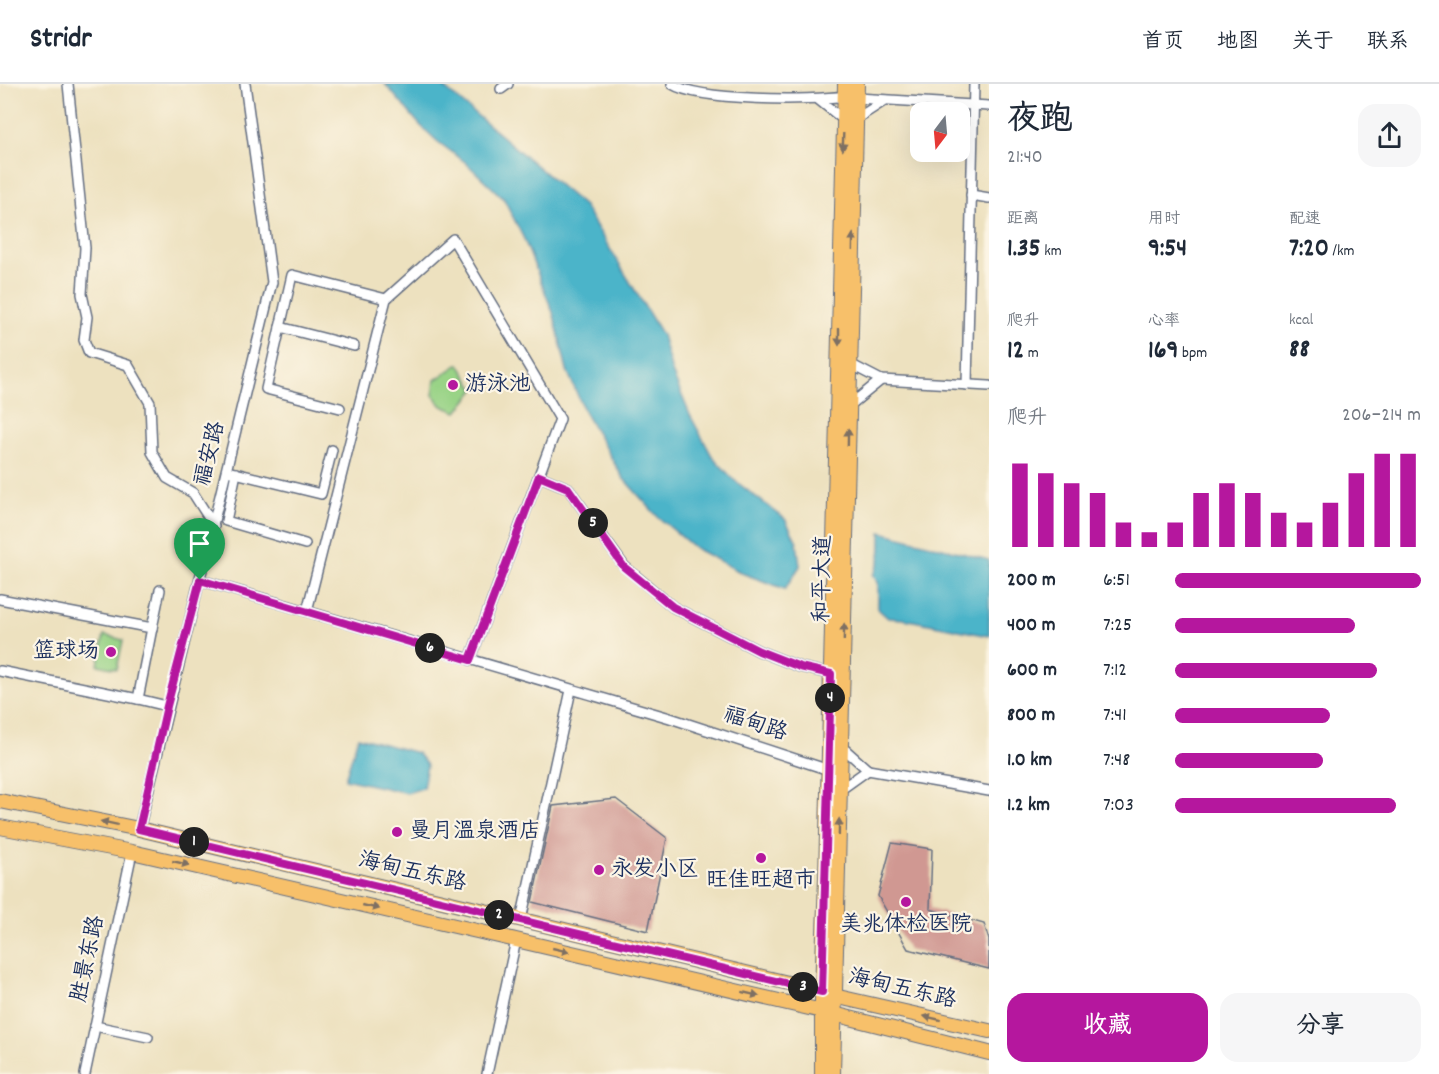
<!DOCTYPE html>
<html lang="zh">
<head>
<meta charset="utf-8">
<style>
  body { margin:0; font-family:Dekko,"LXGW WenKai TC",sans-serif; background:#f6f6f7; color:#1f2937; height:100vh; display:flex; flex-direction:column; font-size:22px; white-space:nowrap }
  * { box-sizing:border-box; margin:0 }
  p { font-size:20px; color:#747a83 }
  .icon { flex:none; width:33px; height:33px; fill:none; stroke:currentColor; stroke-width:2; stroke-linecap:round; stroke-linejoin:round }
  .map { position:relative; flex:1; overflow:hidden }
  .details { display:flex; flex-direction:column; background:#fff; width:450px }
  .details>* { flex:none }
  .needle { width:39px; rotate:196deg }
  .fabs { position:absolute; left:910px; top:18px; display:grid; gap:12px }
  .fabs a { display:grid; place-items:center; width:60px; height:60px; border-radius:12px; background:#fff; box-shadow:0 6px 24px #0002; font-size:30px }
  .pin { position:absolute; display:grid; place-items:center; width:51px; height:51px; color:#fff; margin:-62px -26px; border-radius:50% 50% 50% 0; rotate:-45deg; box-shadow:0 0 6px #0007 }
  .pin .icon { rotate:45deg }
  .km { position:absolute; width:30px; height:30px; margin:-15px; border-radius:50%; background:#222; color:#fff; font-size:16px; line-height:30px; text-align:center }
  .round { display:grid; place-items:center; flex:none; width:63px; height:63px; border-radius:18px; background:#f6f6f7 }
  .head { display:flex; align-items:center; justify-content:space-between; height:102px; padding:0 18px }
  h1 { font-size:33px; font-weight:700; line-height:45px }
  .figures { display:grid; grid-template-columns:repeat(3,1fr); gap:9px; height:102px; padding:6px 18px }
  .figures div { display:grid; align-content:center }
  .figures b { font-size:26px; font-weight:700 }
  .figures small { font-size:16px; font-weight:400 }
  .figures p { font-size:16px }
  .chart { height:168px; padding:12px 18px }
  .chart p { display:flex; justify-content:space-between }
  .chart svg { width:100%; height:108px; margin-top:6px; stroke:#b5179e; stroke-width:6 }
  .button { display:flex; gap:12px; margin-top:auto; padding:12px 18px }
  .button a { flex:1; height:69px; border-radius:18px; background:#b5179e; color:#fff; font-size:24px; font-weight:700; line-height:69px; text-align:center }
  .button a+a { background:#f6f6f7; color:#1f2937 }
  ul { padding:0 18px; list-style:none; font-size:20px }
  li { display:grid; grid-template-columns:96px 72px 1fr; align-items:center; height:45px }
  li i { height:15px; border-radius:8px; background:#b5179e }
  header { display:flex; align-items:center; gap:36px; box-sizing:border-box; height:84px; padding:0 30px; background:#fff; border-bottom:2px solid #e0e1e3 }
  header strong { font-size:28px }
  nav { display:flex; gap:33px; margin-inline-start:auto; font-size:21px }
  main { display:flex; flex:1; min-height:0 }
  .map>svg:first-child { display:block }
  .green { fill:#99d386; stroke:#5a8172; stroke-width:1.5 }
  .water { fill:#4bb4c9; stroke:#337294; stroke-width:1.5 }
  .building { fill:#d09892 }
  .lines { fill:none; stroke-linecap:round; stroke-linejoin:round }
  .street-casing { stroke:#646d80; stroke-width:12 }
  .primary-casing { stroke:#646d80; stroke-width:16 }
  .street { stroke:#fff; stroke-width:9 }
  .primary { stroke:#f7c06b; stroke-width:14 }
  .oneway { fill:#7e7064 }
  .route-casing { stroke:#fff; stroke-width:12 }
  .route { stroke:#b5179e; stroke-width:8 }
  .poi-dot { fill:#b5179e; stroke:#fcf5e5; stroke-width:2 }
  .labels { text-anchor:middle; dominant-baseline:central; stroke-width:4.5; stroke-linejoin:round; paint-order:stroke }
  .poi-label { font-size:22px; fill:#1b2f5e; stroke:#fcf5e5; text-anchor:start }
  .street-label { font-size:22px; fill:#1b2f5e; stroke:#fcf5e5 }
</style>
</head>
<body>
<header>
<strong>Stridr</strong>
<nav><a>首页</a><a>地图</a><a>关于</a><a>联系</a></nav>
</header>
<main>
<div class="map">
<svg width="989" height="990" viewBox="0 0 989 990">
  <rect width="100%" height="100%" fill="#fcf5e5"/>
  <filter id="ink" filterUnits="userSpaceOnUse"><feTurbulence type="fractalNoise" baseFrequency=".0167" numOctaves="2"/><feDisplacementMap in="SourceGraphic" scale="12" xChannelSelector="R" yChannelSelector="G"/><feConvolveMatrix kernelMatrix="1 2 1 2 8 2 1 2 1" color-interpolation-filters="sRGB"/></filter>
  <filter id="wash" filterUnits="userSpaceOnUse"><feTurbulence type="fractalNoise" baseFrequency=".008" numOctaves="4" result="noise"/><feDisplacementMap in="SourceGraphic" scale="24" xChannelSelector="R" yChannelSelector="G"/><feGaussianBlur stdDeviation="1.35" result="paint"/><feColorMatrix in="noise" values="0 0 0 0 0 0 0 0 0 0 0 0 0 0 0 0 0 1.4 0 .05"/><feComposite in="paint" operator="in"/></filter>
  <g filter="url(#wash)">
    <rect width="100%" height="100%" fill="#ede1bf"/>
    <g class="green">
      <path d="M 459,280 L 475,306 L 457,328 L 442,322 L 433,311 L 435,296 Z"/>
      <path d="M 104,551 L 123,556 L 117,585 L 98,581 Z"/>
    </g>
    <g class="water">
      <path d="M 385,0 L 440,0 L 584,122 L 662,251 L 672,288 L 690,331 L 712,372 L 734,396 L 785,435 L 797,458 L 800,482 L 785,505 L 744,490 L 695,464 L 658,433 L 623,394 L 586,331 L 567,286 L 554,231 L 524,155 L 504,115 L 465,78 L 437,57 L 420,41 Z"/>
      <path d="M 881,448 L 989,476 L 989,552 L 904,535 L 888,534 L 878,525 L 878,498 L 873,491 C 882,478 881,464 881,448 Z"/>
      <path d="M 358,653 L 417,669 L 427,681 L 423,704 L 407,709 L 345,695 Z"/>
    </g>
    <g id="blocks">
      <g class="building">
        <path d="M 616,715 L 667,754 L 648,847 L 532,818 L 553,722 Z"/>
        <path d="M 892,759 L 932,765 L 930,825 L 984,840 L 989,856 L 989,885 L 908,865 L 878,812 Z"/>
      </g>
    </g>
  </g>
  <g filter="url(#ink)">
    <use href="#blocks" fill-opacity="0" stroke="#646d80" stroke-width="1.5"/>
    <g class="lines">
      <defs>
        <g id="street">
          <path d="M 68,0 L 85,164 L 82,210 L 87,233 L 84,256 L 89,269 L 128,281 L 150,319 L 152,368 L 167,394 L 193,409 L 214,442"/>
          <path d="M 672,0 C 699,17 811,17 845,12"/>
          <path d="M 501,5 L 508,0"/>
          <path d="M 857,14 L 989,22"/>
          <path d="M 819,16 L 844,36"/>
          <path d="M 856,35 L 884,17"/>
          <path d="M 971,111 L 989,114"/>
          <path d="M 280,243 L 354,262"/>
          <path d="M 850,280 L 881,296 L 989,302"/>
          <path d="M 967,301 L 974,0"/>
          <path d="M 849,322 L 881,296"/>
          <path d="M 340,324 L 266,305 L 292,191 L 386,215"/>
          <path d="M 227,387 L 321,410 L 332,366"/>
          <path d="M 236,389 L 226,437 L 305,460"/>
          <path d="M 539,392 L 568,404 L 624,482 L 673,523 L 759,567 L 800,583 L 831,590"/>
          <path d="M 200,496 L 670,634 L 829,686"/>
          <path d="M 0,515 L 152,544 L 138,615"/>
          <path d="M 307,527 L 386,215 L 453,155 L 560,335 L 470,576"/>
          <path d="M 152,544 L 160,506"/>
          <path d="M 0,587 L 138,615 L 167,622"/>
          <path d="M 841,662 L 868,686"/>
          <path d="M 868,686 L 989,707"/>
          <path d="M 840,706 L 868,686"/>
          <path d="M 139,745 L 272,198 L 245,0"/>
          <path d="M 521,836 L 571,606"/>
          <path d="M 95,942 L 148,953"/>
          <path d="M 85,990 L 132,768"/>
          <path d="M 487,990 L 516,856"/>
        </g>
        <g id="primary">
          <path d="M 0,717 L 139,745 L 822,907 L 834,912 L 989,947"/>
          <path d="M 0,743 L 132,768 L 516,856 L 822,927 L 989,969"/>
          <path d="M 822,990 L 822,907 L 826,793 L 845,0"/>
          <path d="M 833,990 L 857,0"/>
        </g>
      </defs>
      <use href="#street" class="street-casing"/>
      <use href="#primary" class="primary-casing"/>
      <use href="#street" class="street"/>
      <use href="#primary" class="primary"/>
    </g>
    <defs><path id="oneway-solid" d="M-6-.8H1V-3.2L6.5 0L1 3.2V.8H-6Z" transform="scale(1.5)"/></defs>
    <g class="oneway">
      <use href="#oneway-solid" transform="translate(843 58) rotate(92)"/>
      <use href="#oneway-solid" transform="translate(853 158) rotate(-89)"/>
      <use href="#oneway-solid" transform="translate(839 253) rotate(90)"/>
      <use href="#oneway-solid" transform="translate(848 353) rotate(-89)"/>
      <use href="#oneway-solid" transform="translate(844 548) rotate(-89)"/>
      <use href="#oneway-solid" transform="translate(109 739) rotate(-168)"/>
      <use href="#oneway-solid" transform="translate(839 743) rotate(-89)"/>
      <use href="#oneway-solid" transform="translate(181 779) rotate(13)"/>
      <use href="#oneway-solid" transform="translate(371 823) rotate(13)"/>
      <use href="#oneway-solid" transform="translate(561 866) rotate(13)"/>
      <use href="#oneway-solid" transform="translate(751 910) rotate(13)"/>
      <use href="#oneway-solid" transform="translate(932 934) rotate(-167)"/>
    </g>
  </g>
  <g class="lines" filter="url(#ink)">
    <defs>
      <path id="route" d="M 539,392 L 568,404 L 624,483 L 673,523 L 759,567 L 800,583 L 831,590 L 822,908 L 139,745 L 167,622 L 200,496 L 470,576 Z"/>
    </defs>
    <use href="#route" class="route-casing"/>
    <use href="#route" class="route"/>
  </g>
  <g class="poi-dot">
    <circle cx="453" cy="301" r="6"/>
    <circle cx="111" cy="568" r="6"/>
    <circle cx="397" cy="748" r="6"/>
    <circle cx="761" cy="774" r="6"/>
    <circle cx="599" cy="786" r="6"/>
    <circle cx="906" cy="818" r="6"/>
  </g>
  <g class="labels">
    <g class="poi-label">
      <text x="465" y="301">游泳池</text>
      <text x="99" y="568" text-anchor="end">篮球场</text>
      <text x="409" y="748">曼月温泉酒店</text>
      <text x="611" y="786">永发小区</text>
      <text x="761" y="797" text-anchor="middle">旺佳旺超市</text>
      <text x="906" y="841" text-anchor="middle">美兆体检医院</text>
    </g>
    <g class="street-label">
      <text transform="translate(211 370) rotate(-76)">福安路</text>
      <text transform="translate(824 495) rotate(-89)">和平大道</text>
      <text transform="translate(755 641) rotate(18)">福甸路</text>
      <text transform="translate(412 789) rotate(13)">海甸五东路</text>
      <text transform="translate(89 875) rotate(-78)">胜景东路</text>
      <text transform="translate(902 906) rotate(13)">海甸五东路</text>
    </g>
  </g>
</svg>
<div class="fabs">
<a><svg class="needle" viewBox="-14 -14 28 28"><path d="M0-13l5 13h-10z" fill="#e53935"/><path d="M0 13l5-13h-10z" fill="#747a83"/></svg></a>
</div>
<div class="pin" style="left:200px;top:496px;background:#1e9e55"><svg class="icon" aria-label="arrive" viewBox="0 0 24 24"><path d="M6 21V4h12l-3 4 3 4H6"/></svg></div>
<b class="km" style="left:194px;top:758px">1</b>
<b class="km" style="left:499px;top:831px">2</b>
<b class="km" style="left:803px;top:903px">3</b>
<b class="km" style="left:830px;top:614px">4</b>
<b class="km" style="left:593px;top:439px">5</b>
<b class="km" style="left:430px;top:564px">6</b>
</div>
<section class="details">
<div class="head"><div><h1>夜跑</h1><p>21:40</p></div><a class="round"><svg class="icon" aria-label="share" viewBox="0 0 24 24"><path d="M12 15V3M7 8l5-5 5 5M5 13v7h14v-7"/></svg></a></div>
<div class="figures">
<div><p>距离</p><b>1.35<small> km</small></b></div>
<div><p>用时</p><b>9:54</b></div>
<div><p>配速</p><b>7:20<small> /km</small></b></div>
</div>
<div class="figures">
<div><p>爬升</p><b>12<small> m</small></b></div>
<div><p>心率</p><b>169<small> bpm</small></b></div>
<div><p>kcal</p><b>88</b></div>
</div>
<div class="chart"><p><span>爬升</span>206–214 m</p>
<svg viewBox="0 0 160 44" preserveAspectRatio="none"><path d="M5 44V10M15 44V14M25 44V18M35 44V22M45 44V34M55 44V38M65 44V34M75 44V22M85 44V18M95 44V22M105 44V30M115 44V34M125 44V26M135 44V14M145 44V6M155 44V6"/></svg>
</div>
<ul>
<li><b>200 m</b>6:51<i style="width:100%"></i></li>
<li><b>400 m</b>7:25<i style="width:73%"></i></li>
<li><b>600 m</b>7:12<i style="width:82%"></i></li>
<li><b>800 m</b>7:41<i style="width:63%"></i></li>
<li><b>1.0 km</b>7:48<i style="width:60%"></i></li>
<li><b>1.2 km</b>7:03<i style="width:90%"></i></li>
</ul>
<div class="button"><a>收藏</a><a>分享</a></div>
</section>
</main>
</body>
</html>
